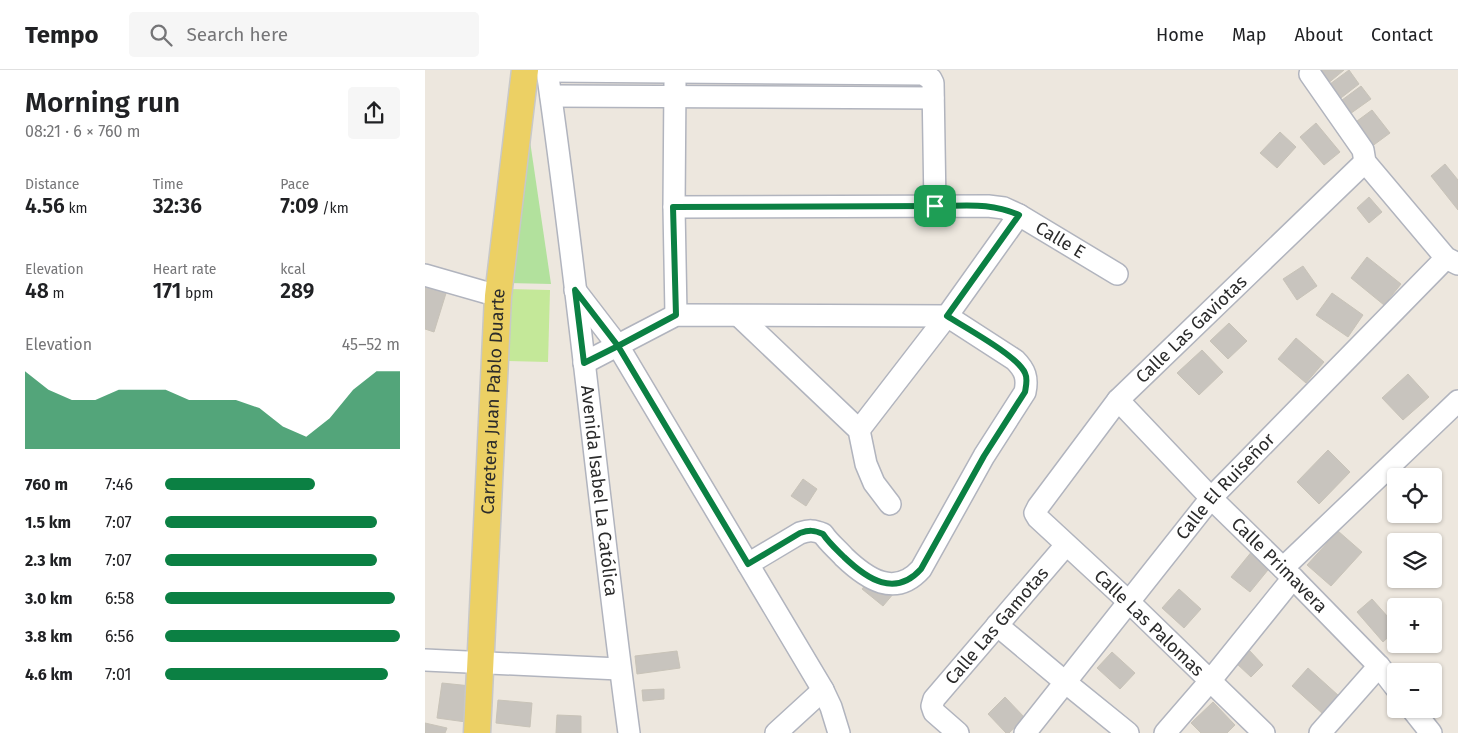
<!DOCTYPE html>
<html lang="en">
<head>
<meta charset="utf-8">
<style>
  body { margin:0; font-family:"Fira Sans",sans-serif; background:#f6f6f6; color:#202124; height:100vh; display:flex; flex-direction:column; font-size:19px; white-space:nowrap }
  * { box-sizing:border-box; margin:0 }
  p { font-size:16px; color:#757577 }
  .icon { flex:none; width:28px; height:28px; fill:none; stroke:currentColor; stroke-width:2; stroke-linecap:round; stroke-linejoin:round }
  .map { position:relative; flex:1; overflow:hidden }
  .sheet { display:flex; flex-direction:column; background:#fff; width:425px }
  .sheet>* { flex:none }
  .tools { position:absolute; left:962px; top:398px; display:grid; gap:10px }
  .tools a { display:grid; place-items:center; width:55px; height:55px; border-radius:5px; background:#fff; box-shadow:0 1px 4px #0004; font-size:25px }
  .pin { position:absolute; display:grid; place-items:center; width:42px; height:42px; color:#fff; margin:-21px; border-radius:10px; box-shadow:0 2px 8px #0006 }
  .round { display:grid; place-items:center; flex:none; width:52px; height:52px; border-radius:5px; background:#f6f6f6 }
  .summary { display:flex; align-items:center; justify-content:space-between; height:85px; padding:0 25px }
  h1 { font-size:28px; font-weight:600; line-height:38px }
  .figures { display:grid; grid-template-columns:repeat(3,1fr); gap:8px; height:85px; padding:5px 25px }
  .figures div { display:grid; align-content:center }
  .figures b { font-size:21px; font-weight:600 }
  .figures small { font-size:14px; font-weight:400 }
  .figures p { font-size:14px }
  .chart { height:140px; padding:10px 25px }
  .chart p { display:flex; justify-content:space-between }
  .chart svg { width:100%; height:90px; margin-top:5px; fill:#0b8043; opacity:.7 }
  ul { padding:0 25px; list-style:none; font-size:16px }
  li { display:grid; grid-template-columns:80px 60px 1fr; align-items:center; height:38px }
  li i { height:12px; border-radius:6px; background:#0b8043 }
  header { display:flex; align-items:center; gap:30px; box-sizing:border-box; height:70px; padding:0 25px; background:#fff; border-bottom:1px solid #e0e0e0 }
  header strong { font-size:24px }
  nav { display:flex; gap:28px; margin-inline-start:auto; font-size:18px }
  .search { width:350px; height:45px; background:#f6f6f6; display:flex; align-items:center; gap:12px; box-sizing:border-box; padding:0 18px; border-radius:5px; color:#757577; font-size:19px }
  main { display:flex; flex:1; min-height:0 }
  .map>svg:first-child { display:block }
  .green { fill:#b2e19d }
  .pitch { fill:#c4e899 }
  .building { fill:#c8c4be; stroke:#c8c3b8 }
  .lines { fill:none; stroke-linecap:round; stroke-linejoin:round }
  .minor-casing { stroke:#b1b4be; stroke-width:24 }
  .major-casing { stroke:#c8c8c8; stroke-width:29 }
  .minor { stroke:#fff; stroke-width:21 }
  .major { stroke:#ecd064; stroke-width:26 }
  .route-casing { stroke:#fff; stroke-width:10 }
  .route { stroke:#0b8043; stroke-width:6 }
  .labels { text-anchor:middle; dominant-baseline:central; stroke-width:4; stroke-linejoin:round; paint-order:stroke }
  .street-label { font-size:18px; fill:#2b2b2b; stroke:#fff }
</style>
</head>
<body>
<header>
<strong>Tempo</strong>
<div class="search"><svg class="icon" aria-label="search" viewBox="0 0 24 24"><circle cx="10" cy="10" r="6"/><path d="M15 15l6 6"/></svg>Search here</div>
<nav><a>Home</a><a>Map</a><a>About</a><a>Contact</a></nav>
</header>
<main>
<section class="sheet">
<div class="summary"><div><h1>Morning run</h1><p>08:21 · 6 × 760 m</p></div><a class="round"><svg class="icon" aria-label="share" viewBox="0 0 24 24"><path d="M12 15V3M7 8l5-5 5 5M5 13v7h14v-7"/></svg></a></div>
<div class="figures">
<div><p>Distance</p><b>4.56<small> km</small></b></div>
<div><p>Time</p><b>32:36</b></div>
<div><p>Pace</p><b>7:09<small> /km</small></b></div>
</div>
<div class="figures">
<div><p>Elevation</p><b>48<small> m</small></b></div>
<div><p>Heart rate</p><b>171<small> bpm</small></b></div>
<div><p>kcal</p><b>289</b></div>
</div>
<div class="chart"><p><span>Elevation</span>45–52 m</p>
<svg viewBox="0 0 160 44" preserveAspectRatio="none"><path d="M0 44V6L10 15L20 20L30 20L40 15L50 15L60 15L70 20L80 20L90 20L100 24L110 33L120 38L130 29L140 15L150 6L160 6V44z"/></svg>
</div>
<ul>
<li><b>760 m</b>7:46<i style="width:64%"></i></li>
<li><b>1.5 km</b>7:07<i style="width:90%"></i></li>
<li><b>2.3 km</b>7:07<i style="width:90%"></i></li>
<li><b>3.0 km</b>6:58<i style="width:98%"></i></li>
<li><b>3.8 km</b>6:56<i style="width:100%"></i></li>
<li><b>4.6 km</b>7:01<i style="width:95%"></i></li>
</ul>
</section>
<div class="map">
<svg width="1033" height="663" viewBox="0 0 1033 663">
  <rect width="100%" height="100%" fill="#ede7de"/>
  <path class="green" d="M 100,37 L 126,214 L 81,213 Z"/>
  <path class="pitch" d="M 82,219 L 125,220 L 123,292 L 80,291 Z"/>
  <g class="building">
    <path d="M 889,0 L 919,0 L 901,15 Z"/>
    <path d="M 924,0 L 934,14 L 912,31 L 901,17 Z"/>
    <path d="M 936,16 L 946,29 L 922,46 L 913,33 Z"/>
    <path d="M 947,40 L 965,63 L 946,77 L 928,54 Z"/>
    <path d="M 891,53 L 915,82 L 899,95 L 875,67 Z"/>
    <path d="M 855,62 L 871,77 L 852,98 L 835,83 Z"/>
    <path d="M 1020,94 L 1033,110 L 1033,140 L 1006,106 Z"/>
    <path d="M 944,127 L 957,142 L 944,153 L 932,138 Z"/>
    <path d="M 942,187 L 976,214 L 959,235 L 926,208 Z"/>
    <path d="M 878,196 L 892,216 L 872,230 L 858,209 Z"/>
    <path d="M 0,214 L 22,220 L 9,262 L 0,259 Z"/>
    <path d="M 907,223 L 938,245 L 923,267 L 891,245 Z"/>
    <path d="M 804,253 L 822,271 L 803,289 L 785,271 Z"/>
    <path d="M 871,268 L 899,292 L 881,313 L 853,289 Z"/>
    <path d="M 777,280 L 798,302 L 774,325 L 752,303 Z"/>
    <path d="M 983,304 L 1004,327 L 978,350 L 957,328 Z"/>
    <path d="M 903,380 L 925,402 L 894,434 L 872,412 Z"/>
    <path d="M 378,409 L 392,419 L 381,436 L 366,426 Z"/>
    <path d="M 913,461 L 937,482 L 906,516 L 882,495 Z"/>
    <path d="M 828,480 L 847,495 L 825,522 L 806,507 Z"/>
    <path d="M 448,506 L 469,523 L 458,536 L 437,519 Z"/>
    <path d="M 754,519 L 776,539 L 759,558 L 737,538 Z"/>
    <path d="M 947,529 L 971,556 L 971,560 L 958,572 L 932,542 Z"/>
    <path d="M 824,580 L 838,595 L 826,607 L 811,593 Z"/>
    <path d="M 252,581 L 255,598 L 212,604 L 210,586 Z"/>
    <path d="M 687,582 L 710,603 L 695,619 L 672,598 Z"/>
    <path d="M 883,598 L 914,626 L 898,644 L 867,616 Z"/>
    <path d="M 17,613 L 46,616 L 41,652 L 12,648 Z"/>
    <path d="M 239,619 L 239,629 L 218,631 L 217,620 Z"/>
    <path d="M 580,627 L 600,648 L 584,663 L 581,663 L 563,644 Z"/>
    <path d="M 73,630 L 107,633 L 105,657 L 71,653 Z"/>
    <path d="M 788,632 L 810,655 L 802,663 L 776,663 L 766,653 Z"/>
    <path d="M 132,645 L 156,646 L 156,663 L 131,663 Z"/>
    <path d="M 0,653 L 22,658 L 20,663 L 0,663 Z"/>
  </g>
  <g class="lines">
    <defs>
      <g id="minor">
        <path id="s1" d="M 122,0 C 154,220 174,442 204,663"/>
        <path d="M 122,1 L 498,4 L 506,9 L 508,13 L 510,136"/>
        <path d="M 885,4 L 938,80 L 940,92 L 1021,188 L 1033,194"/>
        <path d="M 250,13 L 249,137 L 251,245"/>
        <path d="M 126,26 L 508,28"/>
        <path id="s2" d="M 249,137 L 563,136 L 579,138 L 594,145 L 692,204"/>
        <path d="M 0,205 L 73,226"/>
        <path d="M 150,220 L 193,276 L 398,620 L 406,637 L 414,663"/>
        <path d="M 314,246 L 434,360 L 441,394 L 449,413 L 465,434"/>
        <path d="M 159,293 L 251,245 L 522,246 L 590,290 C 600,300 603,308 600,322 L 559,386 L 496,499 C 470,528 442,509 419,487 C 412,479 404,473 398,464 C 389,460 384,460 375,463 L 323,494"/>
        <path id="s3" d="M 693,330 L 786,428 L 868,508 L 954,596 L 971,618"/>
        <path d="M 434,360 L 522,246 L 594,145"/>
        <path d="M 858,498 L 1033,331"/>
        <path d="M 572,555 L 640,612 L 703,663"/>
        <path d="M 0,590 L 194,599"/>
        <path d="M 987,639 L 1006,663"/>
        <path d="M 351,663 L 398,620"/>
        <path id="s4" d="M 533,663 L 509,642 L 507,636 L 509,629 L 641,475"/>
        <path id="s5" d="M 600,663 L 786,428 L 1021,188"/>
        <path d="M 740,663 L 785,611 L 868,508"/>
        <path id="s6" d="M 839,663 L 705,533 L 613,448 L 610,443 L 613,437 L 693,330 L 940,92"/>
        <path d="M 895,663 L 954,596"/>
      </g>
      <g id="major">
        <path id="s7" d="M 52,663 L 73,226 L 100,0"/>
      </g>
    </defs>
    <use href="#minor" class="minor-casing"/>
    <use href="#major" class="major-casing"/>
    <use href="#minor" class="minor"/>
    <use href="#major" class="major"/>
  </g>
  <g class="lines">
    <defs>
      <path id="route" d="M 510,136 L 248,137 L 251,245 L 193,276 L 150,220 L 159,293 L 193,276 L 323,494 L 375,463 C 384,460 389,460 398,464 C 404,473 412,480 419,487 C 442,509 470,528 496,499 L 559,386 L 600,322 C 601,316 603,309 600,303 C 593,286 539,257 522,246 L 594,145 C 565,132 541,136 510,136"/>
    </defs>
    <use href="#route" class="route-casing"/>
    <use href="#route" class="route"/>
  </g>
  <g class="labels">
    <g class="street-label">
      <text stroke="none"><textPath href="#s2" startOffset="395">Calle E</textPath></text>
      <text stroke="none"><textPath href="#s6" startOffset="560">Calle Las Gaviotas</textPath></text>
      <text stroke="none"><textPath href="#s7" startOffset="332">Carretera Juan Pablo Duarte</textPath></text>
      <text stroke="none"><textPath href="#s5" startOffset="318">Calle El Ruiseñor</textPath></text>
      <text stroke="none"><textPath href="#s1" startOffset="424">Avenida Isabel La Católica</textPath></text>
      <text stroke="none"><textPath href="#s3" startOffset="231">Calle Primavera</textPath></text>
      <text transform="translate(724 553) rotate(44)">Calle Las Palomas</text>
      <text stroke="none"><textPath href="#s4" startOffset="142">Calle Las Gamotas</textPath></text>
    </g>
  </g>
</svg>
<div class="tools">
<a><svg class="icon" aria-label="locate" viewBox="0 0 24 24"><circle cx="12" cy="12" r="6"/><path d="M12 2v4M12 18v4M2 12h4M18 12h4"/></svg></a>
<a><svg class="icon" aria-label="layers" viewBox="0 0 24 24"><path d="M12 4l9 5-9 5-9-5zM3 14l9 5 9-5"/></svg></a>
<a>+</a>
<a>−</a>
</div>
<div class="pin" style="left:510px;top:136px;background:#1e9e55"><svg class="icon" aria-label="arrive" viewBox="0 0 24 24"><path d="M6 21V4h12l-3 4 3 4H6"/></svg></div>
</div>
</main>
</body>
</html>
